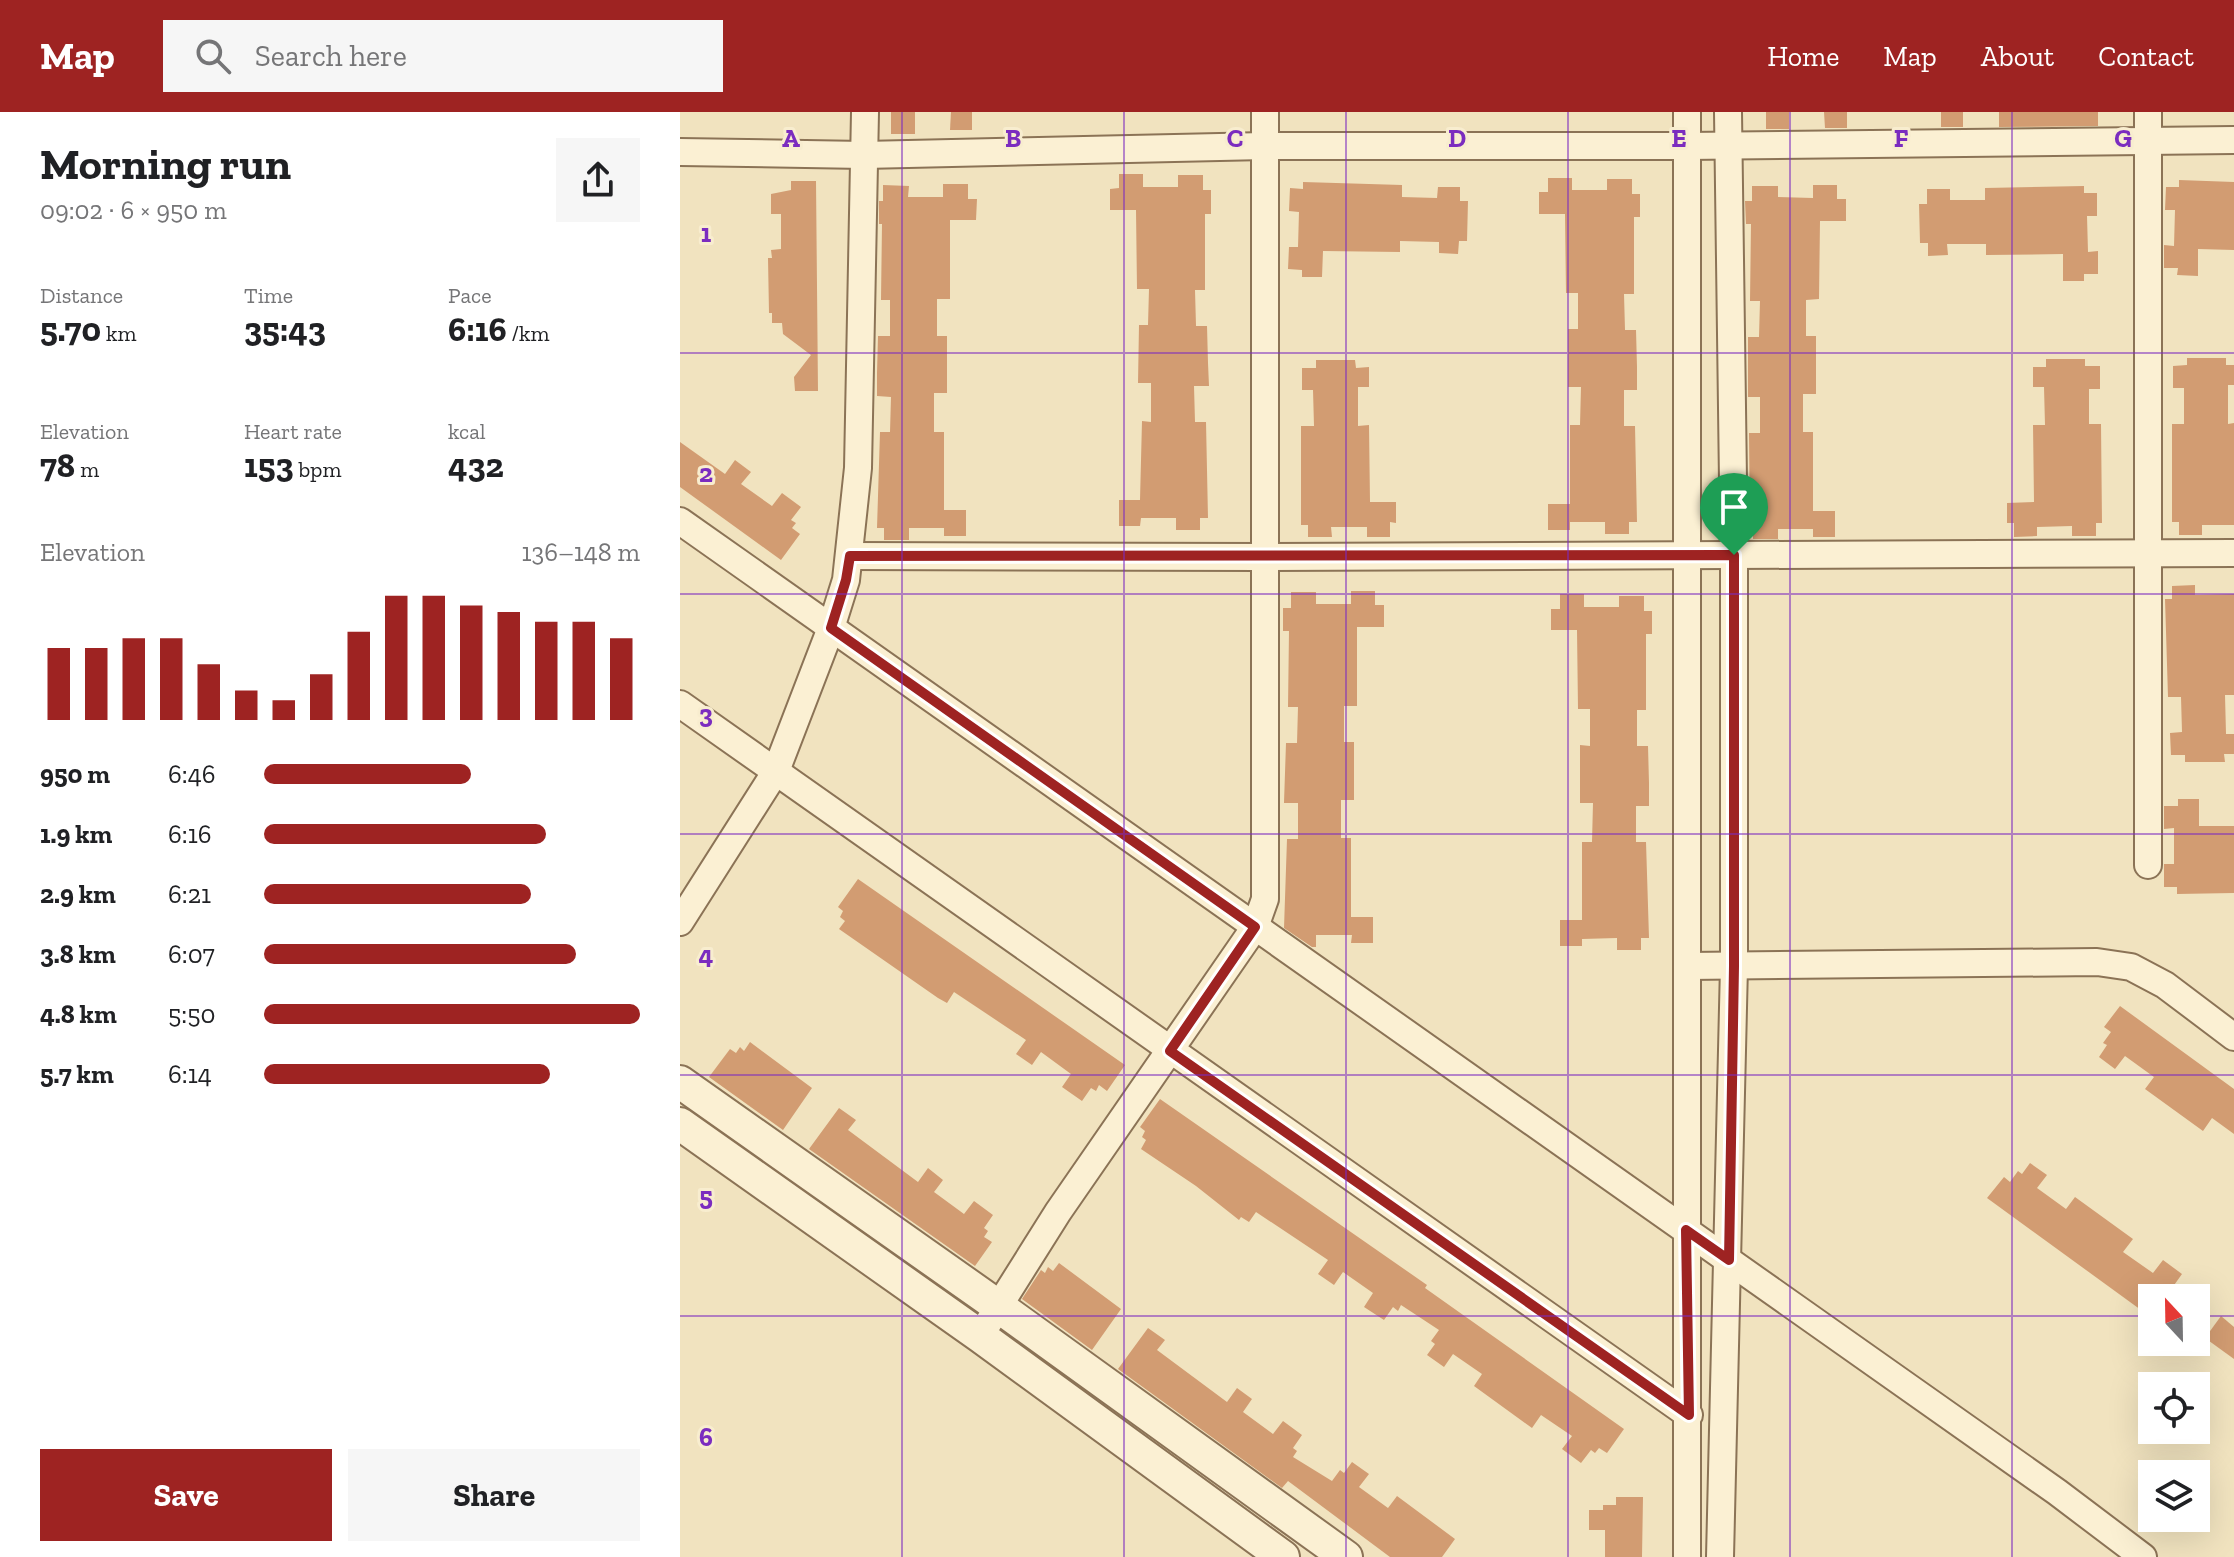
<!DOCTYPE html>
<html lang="en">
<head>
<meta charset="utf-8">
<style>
  body { margin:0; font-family:"Zilla Slab",serif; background:#f6f6f6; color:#202124; height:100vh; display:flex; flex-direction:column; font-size:30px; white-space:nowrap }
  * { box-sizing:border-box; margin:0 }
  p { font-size:26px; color:#757577 }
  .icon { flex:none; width:44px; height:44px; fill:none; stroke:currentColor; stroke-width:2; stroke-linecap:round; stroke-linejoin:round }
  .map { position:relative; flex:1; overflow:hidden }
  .side { display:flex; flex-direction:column; background:#fff; width:680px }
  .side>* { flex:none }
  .needle { width:52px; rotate:338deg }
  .fabs { position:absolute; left:1458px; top:1172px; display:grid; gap:16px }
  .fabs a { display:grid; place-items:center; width:72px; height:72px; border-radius:0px; background:#fff; box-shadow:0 8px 32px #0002; font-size:40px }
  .pin { position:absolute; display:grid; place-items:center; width:68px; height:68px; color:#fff; margin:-82px -34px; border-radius:50% 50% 50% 0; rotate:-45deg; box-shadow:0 0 8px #0007 }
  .pin .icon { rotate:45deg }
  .round { display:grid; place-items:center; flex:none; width:84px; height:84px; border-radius:0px; background:#f6f6f6 }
  .headline { display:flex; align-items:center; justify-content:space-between; height:136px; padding:0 40px }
  h1 { font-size:44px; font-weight:800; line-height:60px }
  .figures { display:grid; grid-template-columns:repeat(3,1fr); gap:12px; height:136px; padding:8px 40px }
  .figures div { display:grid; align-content:center }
  .figures b { font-size:34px; font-weight:800 }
  .figures small { font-size:22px; font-weight:400 }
  .figures p { font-size:22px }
  .chart { height:224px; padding:16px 40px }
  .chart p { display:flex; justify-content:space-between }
  .chart svg { width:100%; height:144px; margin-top:8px; stroke:#9e2322; stroke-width:6 }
  .button { display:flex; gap:16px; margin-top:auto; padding:16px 40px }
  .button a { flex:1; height:92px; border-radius:0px; background:#9e2322; color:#fff; font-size:32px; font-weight:800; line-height:92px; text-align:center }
  .button a+a { background:#f6f6f6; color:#202124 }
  ul { padding:0 40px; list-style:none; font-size:26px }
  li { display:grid; grid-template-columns:128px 96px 1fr; align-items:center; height:60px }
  li i { height:20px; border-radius:10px; background:#9e2322 }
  header { display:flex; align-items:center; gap:48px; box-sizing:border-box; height:112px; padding:0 40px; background:#9e2322; color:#fff }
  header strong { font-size:38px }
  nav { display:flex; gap:44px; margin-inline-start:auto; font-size:28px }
  .search { width:560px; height:72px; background:#f6f6f6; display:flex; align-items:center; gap:20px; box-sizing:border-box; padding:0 28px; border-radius:0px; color:#757577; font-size:30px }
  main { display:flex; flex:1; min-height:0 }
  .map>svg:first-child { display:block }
  .building { fill:#d29c72 }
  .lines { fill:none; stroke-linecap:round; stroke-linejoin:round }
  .minor-casing { stroke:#8b7356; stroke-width:30 }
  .tertiary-casing { stroke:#8b7356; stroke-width:36 }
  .minor { stroke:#fbf0d3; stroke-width:26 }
  .tertiary { stroke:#fbf0d3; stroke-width:32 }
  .route-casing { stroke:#fff; stroke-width:16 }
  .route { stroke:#9e2322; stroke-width:10 }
  .grid { fill:none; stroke:#7b2cbf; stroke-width:2; stroke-opacity:0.55 }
  .grid-label { font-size:26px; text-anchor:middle; font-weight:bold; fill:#7b2cbf; stroke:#f8edcf; stroke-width:6; stroke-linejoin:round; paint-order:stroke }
</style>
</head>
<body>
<header>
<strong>Map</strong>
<div class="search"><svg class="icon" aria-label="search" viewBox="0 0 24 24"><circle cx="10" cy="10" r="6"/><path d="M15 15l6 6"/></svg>Search here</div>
<nav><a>Home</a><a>Map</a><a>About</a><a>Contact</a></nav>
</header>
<main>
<section class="side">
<div class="headline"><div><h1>Morning run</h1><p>09:02 · 6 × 950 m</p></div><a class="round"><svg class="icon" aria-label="share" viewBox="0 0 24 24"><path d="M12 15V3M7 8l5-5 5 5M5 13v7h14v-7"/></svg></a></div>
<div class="figures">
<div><p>Distance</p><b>5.70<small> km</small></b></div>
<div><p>Time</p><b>35:43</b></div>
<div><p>Pace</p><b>6:16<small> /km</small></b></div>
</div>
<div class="figures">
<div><p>Elevation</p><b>78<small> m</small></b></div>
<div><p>Heart rate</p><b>153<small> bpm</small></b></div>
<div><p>kcal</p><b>432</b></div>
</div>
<div class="chart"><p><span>Elevation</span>136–148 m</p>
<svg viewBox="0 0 160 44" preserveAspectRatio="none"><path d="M5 44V22M15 44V22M25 44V19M35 44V19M45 44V27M55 44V35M65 44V38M75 44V30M85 44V17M95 44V6M105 44V6M115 44V9M125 44V11M135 44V14M145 44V14M155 44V19"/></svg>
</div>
<ul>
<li><b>950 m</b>6:46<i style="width:55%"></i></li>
<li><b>1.9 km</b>6:16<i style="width:75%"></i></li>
<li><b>2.9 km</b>6:21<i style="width:71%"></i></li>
<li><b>3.8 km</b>6:07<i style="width:83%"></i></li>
<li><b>4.8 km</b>5:50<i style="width:100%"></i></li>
<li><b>5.7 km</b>6:14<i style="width:76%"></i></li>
</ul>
<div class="button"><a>Save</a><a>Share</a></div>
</section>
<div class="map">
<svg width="1554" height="1445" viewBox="0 0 1554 1445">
  <rect width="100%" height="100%" fill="#f1e3bf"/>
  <g class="building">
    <rect x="211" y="0" width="24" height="22"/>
    <path d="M 271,0 L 292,0 L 292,18 L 270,18 Z"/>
    <rect x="1086" y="0" width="23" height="17"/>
    <path d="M 1144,0 L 1167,0 L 1167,16 L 1145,16 Z"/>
    <rect x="1261" y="0" width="22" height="15"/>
    <path d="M 1319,0 L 1418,0 L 1418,14 L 1319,15 Z"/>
    <path d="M 439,62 L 463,62 L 463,75 L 498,75 L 498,63 L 523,63 L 523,78 L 531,78 L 531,102 L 525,102 L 525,178 L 515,178 L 516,214 L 527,214 L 528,251 L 529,274 L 514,274 L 515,310 L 526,310 L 528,406 L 520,406 L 520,418 L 496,418 L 496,406 L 461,406 L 460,414 L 439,414 L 439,388 L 460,388 L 462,309 L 471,310 L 471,271 L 458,271 L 459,213 L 468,213 L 469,177 L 457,177 L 456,98 L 430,98 L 430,77 L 439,76 Z"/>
    <path d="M 868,66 L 892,66 L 892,78 L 927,78 L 927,67 L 952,67 L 952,82 L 960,82 L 960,105 L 954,105 L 954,182 L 944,182 L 945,218 L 956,218 L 957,255 L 957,278 L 944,278 L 944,314 L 955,314 L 957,410 L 949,410 L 949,422 L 925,422 L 925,410 L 890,410 L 890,418 L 868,418 L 868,392 L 890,392 L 890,313 L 900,313 L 901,275 L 888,275 L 888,217 L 898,217 L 898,181 L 886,181 L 885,102 L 859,102 L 859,80 L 868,80 Z"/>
    <path d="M 1499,68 L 1554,70 L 1554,138 L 1518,137 L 1518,164 L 1497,163 L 1498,156 L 1484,156 L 1484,133 L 1494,134 L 1495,98 L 1485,98 L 1486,75 L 1499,75 Z"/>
    <path d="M 111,69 L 136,69 L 138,279 L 115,279 L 114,265 L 131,243 L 103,222 L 102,211 L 92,211 L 92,201 L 89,201 L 88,146 L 92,146 L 91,138 L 101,137 L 101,102 L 91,102 L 91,82 L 111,78 Z"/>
    <path d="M 623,70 L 722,73 L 722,85 L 757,86 L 758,75 L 780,75 L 780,89 L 788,89 L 787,129 L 779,129 L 778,142 L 759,141 L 759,130 L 720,129 L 720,140 L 643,139 L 642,165 L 622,165 L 622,158 L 608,157 L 609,135 L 618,135 L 619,100 L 609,99 L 610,76 L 623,77 Z"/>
    <path d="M 263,72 L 288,72 L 288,87 L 297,87 L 296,108 L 270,108 L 270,187 L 257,187 L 257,224 L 267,224 L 267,281 L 254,281 L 254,320 L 264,320 L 264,398 L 286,398 L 286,424 L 264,424 L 264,416 L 229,416 L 229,428 L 204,428 L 204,416 L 197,416 L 200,320 L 210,320 L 211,285 L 197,284 L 197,261 L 198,224 L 210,224 L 210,188 L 201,188 L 202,112 L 199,112 L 199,89 L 203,89 L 203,73 L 229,74 L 228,85 L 263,85 Z"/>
    <path d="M 1133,73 L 1157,73 L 1157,87 L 1166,87 L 1166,109 L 1140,109 L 1139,187 L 1126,188 L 1126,224 L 1136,224 L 1136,282 L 1123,282 L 1123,320 L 1133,320 L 1133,399 L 1155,399 L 1155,425 L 1133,425 L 1133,417 L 1098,417 L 1098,427 L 1073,427 L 1073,416 L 1070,416 L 1069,321 L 1080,321 L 1080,285 L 1068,285 L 1068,225 L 1079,225 L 1080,189 L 1070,189 L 1071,112 L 1066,112 L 1065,89 L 1072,89 L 1072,74 L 1098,74 L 1098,85 L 1133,86 Z"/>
    <path d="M 1404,74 L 1404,81 L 1417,81 L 1417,104 L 1407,104 L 1408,140 L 1418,139 L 1418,162 L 1404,162 L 1404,169 L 1383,169 L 1383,142 L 1306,143 L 1306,132 L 1267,132 L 1268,143 L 1248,144 L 1248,131 L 1240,131 L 1239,92 L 1247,92 L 1247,77 L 1270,77 L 1270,88 L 1305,88 L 1305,76 Z"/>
    <path d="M 1507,246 L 1546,246 L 1546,253 L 1554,253 L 1554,273 L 1548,273 L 1548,312 L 1554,311 L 1554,413 L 1522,413 L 1522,423 L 1499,423 L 1499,410 L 1492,410 L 1492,312 L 1504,312 L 1504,276 L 1493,276 L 1493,254 L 1507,253 Z"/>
    <path d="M 1366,247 L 1405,247 L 1405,254 L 1420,254 L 1420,277 L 1409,277 L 1409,312 L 1421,312 L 1422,411 L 1416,411 L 1416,424 L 1392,424 L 1392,414 L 1357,415 L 1357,424 L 1334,425 L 1334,411 L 1327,411 L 1327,391 L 1354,390 L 1353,313 L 1365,313 L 1364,275 L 1353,275 L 1353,255 L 1366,255 Z"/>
    <path d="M 636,248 L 675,248 L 676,256 L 689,255 L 689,275 L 678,275 L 678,314 L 689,313 L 690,390 L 716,390 L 716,411 L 710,410 L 710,425 L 687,425 L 687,415 L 651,415 L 652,425 L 628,425 L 628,413 L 621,413 L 621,314 L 634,314 L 633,278 L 622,278 L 622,256 L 636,256 Z"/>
    <path d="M 0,330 L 45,362 L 55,348 L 71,360 L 61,372 L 92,394 L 102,381 L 121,395 L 111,408 L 116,411 L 112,416 L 120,422 L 101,448 L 0,375 Z"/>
    <path d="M 1515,473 L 1515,483 L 1554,482 L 1554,583 L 1545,583 L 1546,622 L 1554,622 L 1554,642 L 1544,642 L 1545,650 L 1505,650 L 1505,643 L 1491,643 L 1490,621 L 1502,620 L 1501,585 L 1488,585 L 1485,487 L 1492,487 L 1492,474 Z"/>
    <path d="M 671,479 L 695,479 L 695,493 L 704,493 L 704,515 L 677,515 L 677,594 L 664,594 L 664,630 L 674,630 L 674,688 L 661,688 L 661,726 L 671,726 L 671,805 L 693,805 L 693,831 L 671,831 L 672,823 L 636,823 L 636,835 L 632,835 L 604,816 L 607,727 L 618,727 L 618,691 L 604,691 L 606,631 L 617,631 L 618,595 L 608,595 L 609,519 L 603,519 L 603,496 L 611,496 L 611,480 L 636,480 L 636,492 L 671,492 Z"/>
    <path d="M 880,482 L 904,482 L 904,495 L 939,495 L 939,484 L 964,484 L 964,499 L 972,499 L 972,522 L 966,522 L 966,598 L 957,598 L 957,634 L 968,634 L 969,671 L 969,694 L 956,694 L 956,730 L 966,730 L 969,826 L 961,826 L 961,838 L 937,838 L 937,826 L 902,827 L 902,834 L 880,834 L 880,808 L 902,808 L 902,730 L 912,730 L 913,691 L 900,691 L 900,633 L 910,634 L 910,597 L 898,597 L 897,518 L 871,518 L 871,497 L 880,497 Z"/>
    <path d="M 1498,687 L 1519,687 L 1519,714 L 1554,714 L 1554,781 L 1497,782 L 1497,775 L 1484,775 L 1484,752 L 1494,752 L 1494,716 L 1484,717 L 1484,694 L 1498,694 Z"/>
    <path d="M 178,767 L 445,953 L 427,979 L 419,973 L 416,979 L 411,976 L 402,989 L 382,975 L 391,962 L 361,940 L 352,953 L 336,942 L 346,928 L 274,880 L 267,891 L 258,886 L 159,817 L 165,809 L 160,805 L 163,799 L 158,795 Z"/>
    <path d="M 1440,894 L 1554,977 L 1554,1022 L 1532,1006 L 1523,1019 L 1465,977 L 1474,965 L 1445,944 L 1435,957 L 1419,945 L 1427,933 L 1423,931 L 1431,920 L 1424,915 Z"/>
    <path d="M 70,930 L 132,976 L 103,1018 L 29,965 L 50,937 L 56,941 L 60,935 L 64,939 Z"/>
    <path d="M 480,987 L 747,1173 L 745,1176 L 944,1317 L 927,1341 L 919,1336 L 915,1341 L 911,1338 L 901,1351 L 882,1337 L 892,1324 L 861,1303 L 852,1316 L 794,1274 L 802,1262 L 773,1242 L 764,1255 L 747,1243 L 755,1232 L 751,1229 L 759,1218 L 721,1193 L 718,1199 L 713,1195 L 704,1208 L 684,1195 L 693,1181 L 663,1160 L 654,1173 L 638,1162 L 648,1148 L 576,1100 L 569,1110 L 561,1105 L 559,1108 L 516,1074 L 461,1037 L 466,1028 L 462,1025 L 465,1019 L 460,1015 Z"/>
    <path d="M 159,996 L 176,1008 L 168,1018 L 238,1070 L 248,1056 L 263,1068 L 254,1080 L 284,1102 L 294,1089 L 313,1103 L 304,1116 L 308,1119 L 304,1125 L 312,1130 L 295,1154 L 129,1037 Z"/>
    <path d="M 1350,1051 L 1367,1063 L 1357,1076 L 1386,1097 L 1395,1085 L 1453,1127 L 1443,1140 L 1473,1161 L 1483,1148 L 1502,1162 L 1492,1176 L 1507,1186 L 1472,1186 L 1472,1206 L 1307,1086 L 1324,1065 L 1330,1070 L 1338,1059 L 1342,1062 Z"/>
    <path d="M 379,1151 L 441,1197 L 412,1238 L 342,1187 L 361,1158 L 365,1161 L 368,1155 L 373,1159 Z"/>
    <path d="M 1541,1204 L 1554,1215 L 1554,1247 L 1525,1226 Z"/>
    <path d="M 468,1216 L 485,1228 L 477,1238 L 547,1290 L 557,1276 L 572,1287 L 563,1300 L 593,1322 L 603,1309 L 622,1323 L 613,1336 L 617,1339 L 613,1345 L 652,1369 L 660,1358 L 664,1361 L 672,1350 L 689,1362 L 679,1375 L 708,1396 L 717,1384 L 775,1427 L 762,1445 L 710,1445 L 608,1369 L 602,1376 L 438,1257 Z"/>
    <path d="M 936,1385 L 963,1385 L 962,1445 L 925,1445 L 925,1418 L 909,1418 L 909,1398 L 923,1398 L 923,1393 L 936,1393 Z"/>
  </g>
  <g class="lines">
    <defs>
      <g id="minor">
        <path d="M 1007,0 L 1007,1445"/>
        <path d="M 0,40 L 184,43 L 585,34 L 1007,34 L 1554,28"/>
        <path d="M 0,409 L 1377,1380 L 1463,1445"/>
        <path d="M 170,444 L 585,445 L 1554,441"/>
        <path d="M 0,592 L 1009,1303"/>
        <path d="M 1468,753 L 1468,0"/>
        <path d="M 0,810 L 96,659 L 151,516 L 166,468 L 178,356 L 185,0"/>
        <path d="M 1008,854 L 1417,850 L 1451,855 L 1485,873 L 1554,925"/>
        <path d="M 300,1224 L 378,1100 L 575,815 L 585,787 L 585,0"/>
        <path d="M 1040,1445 L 1054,854 L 1054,443 L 1048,0"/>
      </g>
      <g id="tertiary">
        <path d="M 0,970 L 322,1197 L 666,1445"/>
        <path d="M 0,1012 L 300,1224 L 603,1445"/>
      </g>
    </defs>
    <use href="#minor" class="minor-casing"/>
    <use href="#tertiary" class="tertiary-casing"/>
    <use href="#minor" class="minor"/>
    <use href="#tertiary" class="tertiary"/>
  </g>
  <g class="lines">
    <defs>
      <path id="route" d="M 1054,443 L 1054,854 L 1049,1148 L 1006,1118 L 1009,1303 L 490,939 L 575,815 L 151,516 L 166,468 L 170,444 Z"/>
    </defs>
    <use href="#route" class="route-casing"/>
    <use href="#route" class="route"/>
  </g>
  <path class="grid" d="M 222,0 L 222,1445M 444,0 L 444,1445M 666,0 L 666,1445M 888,0 L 888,1445M 1110,0 L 1110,1445M 1332,0 L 1332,1445M 0,241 L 1554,241M 0,482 L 1554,482M 0,722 L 1554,722M 0,963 L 1554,963M 0,1204 L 1472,1204M 1516,1204 L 1554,1204"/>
  <g class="grid-label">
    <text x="111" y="35">A</text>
    <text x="333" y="35">B</text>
    <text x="555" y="35">C</text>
    <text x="777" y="35">D</text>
    <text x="999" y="35">E</text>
    <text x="1221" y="35">F</text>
    <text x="1443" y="35">G</text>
    <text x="26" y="130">1</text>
    <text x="26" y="370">2</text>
    <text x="26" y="611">3</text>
    <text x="26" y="852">4</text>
    <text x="26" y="1093">5</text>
    <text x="26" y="1334">6</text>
  </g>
</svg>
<div class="fabs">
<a><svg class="needle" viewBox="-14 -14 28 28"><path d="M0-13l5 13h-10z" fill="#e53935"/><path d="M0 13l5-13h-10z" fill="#757577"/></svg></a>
<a><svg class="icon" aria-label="locate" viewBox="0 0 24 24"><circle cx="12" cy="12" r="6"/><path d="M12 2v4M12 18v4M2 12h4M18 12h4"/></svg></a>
<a><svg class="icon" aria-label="layers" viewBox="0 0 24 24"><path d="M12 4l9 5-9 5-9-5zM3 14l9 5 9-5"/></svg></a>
</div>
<div class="pin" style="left:1054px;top:443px;background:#1e9e55"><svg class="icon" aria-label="arrive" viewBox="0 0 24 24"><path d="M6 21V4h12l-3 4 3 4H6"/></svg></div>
</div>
</main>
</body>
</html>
